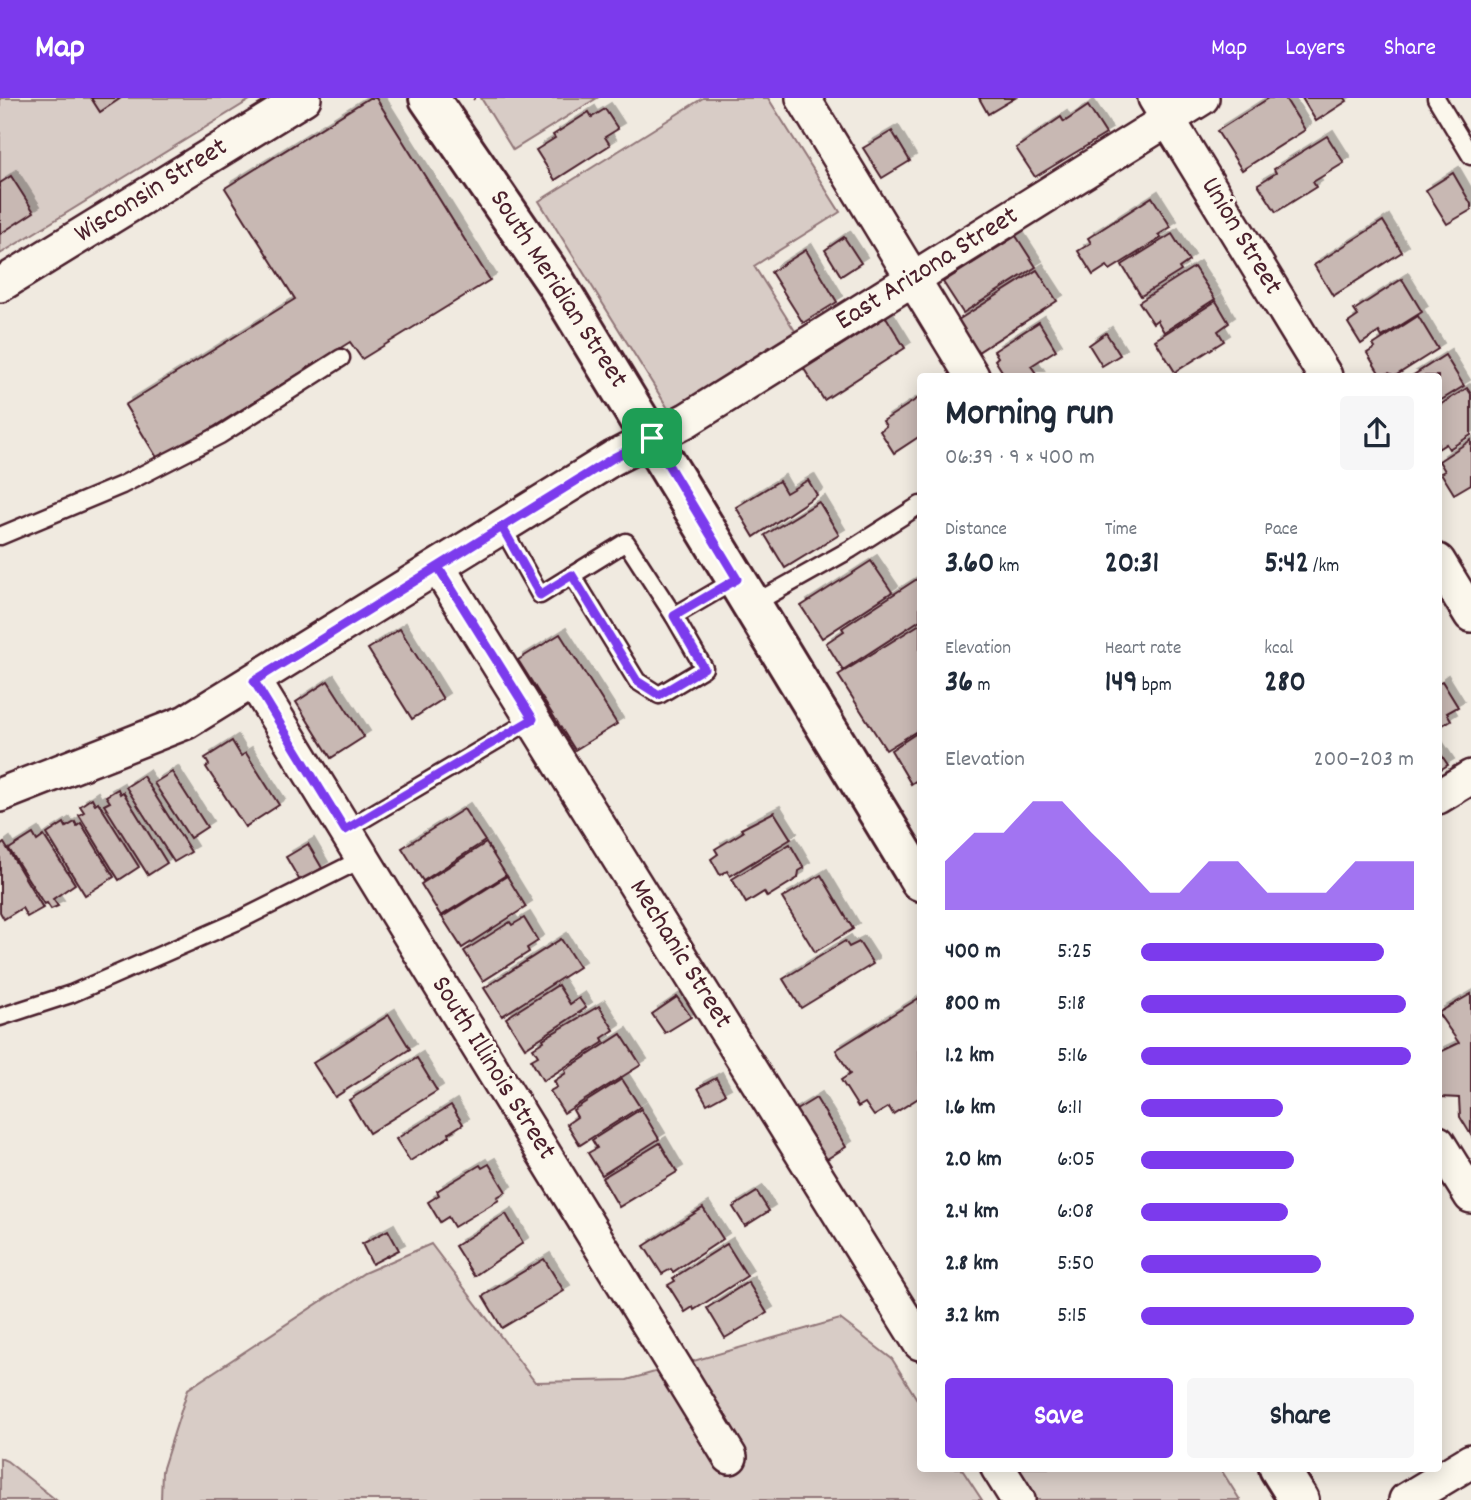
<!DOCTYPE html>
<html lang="en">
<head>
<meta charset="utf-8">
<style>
  body { margin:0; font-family:Dekko,sans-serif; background:#f6f6f7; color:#1f2937; height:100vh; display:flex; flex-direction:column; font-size:26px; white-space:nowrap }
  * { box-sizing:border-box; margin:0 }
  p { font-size:23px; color:#747a83 }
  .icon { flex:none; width:38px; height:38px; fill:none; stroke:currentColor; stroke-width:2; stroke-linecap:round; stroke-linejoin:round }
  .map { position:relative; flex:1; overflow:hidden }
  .details { position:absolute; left:917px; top:275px; width:525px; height:1099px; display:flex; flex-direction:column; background:#fff; border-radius:7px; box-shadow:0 4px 18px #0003 }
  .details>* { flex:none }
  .pin { position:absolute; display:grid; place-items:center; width:60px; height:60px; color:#fff; margin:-30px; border-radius:14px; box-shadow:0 4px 10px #0006 }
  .round { display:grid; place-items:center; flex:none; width:74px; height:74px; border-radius:7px; background:#f6f6f7 }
  .summary { display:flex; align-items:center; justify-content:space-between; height:119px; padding:0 28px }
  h1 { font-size:38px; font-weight:700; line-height:52px }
  .figures { display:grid; grid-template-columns:repeat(3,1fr); gap:10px; height:119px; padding:7px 28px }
  .figures div { display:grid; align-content:center }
  .figures b { font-size:30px; font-weight:700 }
  .figures small { font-size:19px; font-weight:400 }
  .figures p { font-size:19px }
  .chart { height:196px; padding:14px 28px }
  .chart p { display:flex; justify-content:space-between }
  .chart svg { width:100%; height:126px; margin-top:7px; fill:#7c3aed; opacity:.7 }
  .button { display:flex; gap:14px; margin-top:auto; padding:14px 28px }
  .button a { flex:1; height:80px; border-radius:7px; background:#7c3aed; color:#fff; font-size:28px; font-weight:700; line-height:80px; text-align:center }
  .button a+a { background:#f6f6f7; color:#1f2937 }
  ul { padding:0 28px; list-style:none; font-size:23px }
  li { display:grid; grid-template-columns:112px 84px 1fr; align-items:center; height:52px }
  li i { height:18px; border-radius:9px; background:#7c3aed }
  header { display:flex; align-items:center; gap:42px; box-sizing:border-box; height:98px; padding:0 35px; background:#7c3aed; color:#fff }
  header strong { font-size:33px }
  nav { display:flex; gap:38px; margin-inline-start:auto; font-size:24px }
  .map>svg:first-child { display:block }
  .green { fill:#d8ccc6; stroke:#917678; stroke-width:2 }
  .building { fill:#c8b8b3; stroke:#4a1f2b; stroke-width:2; filter:url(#shadow) }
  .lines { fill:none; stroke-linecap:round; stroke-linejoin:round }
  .lane-casing { stroke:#4a1f2b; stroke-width:21 }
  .street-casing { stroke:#4a1f2b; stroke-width:38 }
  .secondary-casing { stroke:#4a1f2b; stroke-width:44 }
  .path { stroke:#4a1f2b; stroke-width:4.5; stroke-dasharray:5 5; stroke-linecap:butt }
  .lane { stroke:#fbf7ec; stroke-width:16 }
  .street { stroke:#fbf7ec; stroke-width:33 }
  .secondary { stroke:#fbf7ec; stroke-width:38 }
  .route-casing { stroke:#fff; stroke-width:14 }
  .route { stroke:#7c3aed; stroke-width:9 }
  .labels { text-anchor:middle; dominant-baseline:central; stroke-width:6; stroke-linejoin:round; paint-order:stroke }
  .street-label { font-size:28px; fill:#4a1f2b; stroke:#fbf7ec }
</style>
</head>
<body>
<header>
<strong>Map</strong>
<nav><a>Map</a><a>Layers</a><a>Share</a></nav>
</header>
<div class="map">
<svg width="1471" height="1402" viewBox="0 0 1471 1402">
  <defs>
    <filter id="shadow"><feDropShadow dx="6" dy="-6" stdDeviation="0" flood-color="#0004"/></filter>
  </defs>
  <rect width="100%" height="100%" fill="#f0eae0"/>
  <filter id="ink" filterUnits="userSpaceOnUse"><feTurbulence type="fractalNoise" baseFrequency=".0143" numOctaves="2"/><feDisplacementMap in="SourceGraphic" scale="14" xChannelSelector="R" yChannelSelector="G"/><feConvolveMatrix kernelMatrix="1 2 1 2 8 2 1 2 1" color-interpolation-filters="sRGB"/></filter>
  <g filter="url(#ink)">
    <g class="green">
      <path d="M 0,0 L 253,0 L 0,156 Z"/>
      <path d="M 481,0 L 597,0 L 513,52 Z"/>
      <path d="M 703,0 L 768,0 L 840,114 L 754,168 L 795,233 L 669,312 L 539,103 Z"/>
      <path d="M 431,1146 L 535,1284 L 627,1282 L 840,1221 L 892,1261 L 920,1306 L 920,1370 L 961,1370 L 982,1402 L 161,1402 L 162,1373 L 188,1291 L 364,1175 Z"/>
      <path d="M 0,1360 L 7,1363 L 56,1402 L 0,1402 Z"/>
      <path d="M 1011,1370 L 1220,1370 L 1240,1402 L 1030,1402 Z"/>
    </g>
    <g class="building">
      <path d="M 91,0 L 121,0 L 100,14 Z"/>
      <path d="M 369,0 L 376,0 L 490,182 L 362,261 L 350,244 L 159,363 L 125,307 L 295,201 L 225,90 Z"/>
      <path d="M 979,0 L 1015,0 L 988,16 Z"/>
      <path d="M 1269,0 L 1285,0 L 1305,32 L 1242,72 L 1217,33 Z"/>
      <path d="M 1302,0 L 1345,0 L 1347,3 L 1316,23 Z"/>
      <path d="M 1088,8 L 1106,36 L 1035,79 L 1016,50 L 1061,19 L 1064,24 Z"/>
      <path d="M 605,11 L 618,31 L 605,39 L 610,47 L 555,82 L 536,52 L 555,40 L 553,37 L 589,14 L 592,19 Z"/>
      <path d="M 892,33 L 910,63 L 882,80 L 863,50 Z"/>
      <path d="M 1327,38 L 1344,65 L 1313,84 L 1316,89 L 1276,114 L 1258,86 L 1276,75 L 1274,71 Z"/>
      <path d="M 1453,75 L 1471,106 L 1471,112 L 1447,126 L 1426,92 Z"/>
      <path d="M 11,78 L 34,114 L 0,136 L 0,85 Z"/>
      <path d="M 1152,99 L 1171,129 L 1158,137 L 1161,140 L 1110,172 L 1107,168 L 1093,177 L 1078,153 L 1091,145 L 1088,140 Z"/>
      <path d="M 1383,123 L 1402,154 L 1333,198 L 1314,167 Z"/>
      <path d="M 1172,136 L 1189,163 L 1179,170 L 1181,173 L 1141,198 L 1122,167 Z"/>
      <path d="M 1016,138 L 1036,169 L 963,215 L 943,184 Z"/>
      <path d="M 844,139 L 861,165 L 841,178 L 825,152 Z"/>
      <path d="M 806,152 L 837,204 L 803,225 L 771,174 Z"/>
      <path d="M 1194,169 L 1215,201 L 1164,234 L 1157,222 L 1153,225 L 1139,204 Z"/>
      <path d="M 1037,172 L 1057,203 L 978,254 L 958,222 Z"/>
      <path d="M 1402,181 L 1422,214 L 1382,239 L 1379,234 L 1361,246 L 1348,225 L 1358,218 L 1354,212 Z"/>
      <path d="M 1216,203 L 1229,225 L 1218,233 L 1224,243 L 1175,274 L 1155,242 Z"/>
      <path d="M 1418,218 L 1438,251 L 1395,278 L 1389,275 L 1381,278 L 1367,255 L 1375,250 L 1373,247 Z"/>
      <path d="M 886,219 L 905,250 L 824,302 L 804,271 Z"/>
      <path d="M 1039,224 L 1056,252 L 1031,268 L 1038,278 L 1005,278 L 995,262 L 998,259 L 994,253 Z"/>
      <path d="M 1106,235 L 1120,257 L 1102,268 L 1089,247 Z"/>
      <path d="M 1445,257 L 1464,288 L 1438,304 L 1438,278 L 1412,278 Z"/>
      <path d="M 1467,290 L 1471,296 L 1471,337 L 1449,351 L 1446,346 L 1438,351 L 1438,308 Z"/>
      <path d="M 920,299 L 920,338 L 894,355 L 880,333 L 886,328 L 883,323 Z"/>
      <path d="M 1471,342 L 1471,386 L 1454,396 L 1441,375 L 1445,373 L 1439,363 Z"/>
      <path d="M 808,382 L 817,397 L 754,439 L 736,409 L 779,383 L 786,395 Z"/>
      <path d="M 819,404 L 839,437 L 785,470 L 765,437 Z"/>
      <path d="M 871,463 L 892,494 L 822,540 L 801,508 Z"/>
      <path d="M 920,479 L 920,522 L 843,572 L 826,545 L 844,533 L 842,530 Z"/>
      <path d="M 920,526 L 920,631 L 886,652 L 838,577 Z"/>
      <path d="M 400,531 L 443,601 L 412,621 L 368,551 Z"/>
      <path d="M 560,536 L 617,626 L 575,652 L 518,562 Z"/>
      <path d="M 328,583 L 364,639 L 331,660 L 296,604 Z"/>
      <path d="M 1442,583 L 1458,609 L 1447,615 L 1451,622 L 1438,630 L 1438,586 Z"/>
      <path d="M 920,633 L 920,680 L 911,686 L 891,652 Z"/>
      <path d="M 232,643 L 241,658 L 246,655 L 279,707 L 245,729 L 206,669 L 209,667 L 205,660 Z"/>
      <path d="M 1438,652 L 1448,667 L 1438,673 Z"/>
      <path d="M 172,674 L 207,729 L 190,740 L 154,685 Z"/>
      <path d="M 143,678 L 191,754 L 174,764 L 126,689 Z"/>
      <path d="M 118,691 L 120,696 L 123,694 L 167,765 L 148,777 L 104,707 L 110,704 L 106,698 Z"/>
      <path d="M 92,700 L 95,706 L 98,704 L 139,769 L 119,782 L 79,717 L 84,714 L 80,708 Z"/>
      <path d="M 464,711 L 485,743 L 423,783 L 402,750 Z"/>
      <path d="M 774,714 L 791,741 L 730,778 L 727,773 L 720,777 L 711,761 L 718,756 L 715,751 L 743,734 L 741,731 Z"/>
      <path d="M 75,724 L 77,728 L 81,725 L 114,779 L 85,797 L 47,736 L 64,725 L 66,729 Z"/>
      <path d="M 33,736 L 37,743 L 44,738 L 75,786 L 53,801 L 58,808 L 51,811 L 47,805 L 44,806 L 9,751 Z"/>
      <path d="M 4,745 L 43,810 L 27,819 L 22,810 L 4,821 L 0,814 L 0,748 Z"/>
      <path d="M 486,745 L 506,777 L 441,818 L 421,786 Z"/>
      <path d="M 308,746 L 322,770 L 300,783 L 286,759 Z"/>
      <path d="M 790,746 L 804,770 L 799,773 L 798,780 L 767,799 L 764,794 L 746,805 L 732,781 Z"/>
      <path d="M 821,777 L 853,831 L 815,854 L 782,800 Z"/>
      <path d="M 507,778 L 526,809 L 462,850 L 442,819 Z"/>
      <path d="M 524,820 L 538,843 L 527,850 L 529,854 L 483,883 L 464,853 L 510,824 L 512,827 Z"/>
      <path d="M 561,841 L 579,869 L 502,918 L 484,890 Z"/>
      <path d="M 845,843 L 849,849 L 859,844 L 873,866 L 801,910 L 783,881 Z"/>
      <path d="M 558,887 L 570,906 L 579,900 L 586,910 L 525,950 L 506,920 Z"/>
      <path d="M 1471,896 L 1471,1037 L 1460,1019 L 1459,1000 L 1441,999 L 1438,995 L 1438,955 L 1459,945 L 1438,915 Z"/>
      <path d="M 677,899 L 691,919 L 665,935 L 652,916 Z"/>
      <path d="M 919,900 L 920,999 L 893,1016 L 889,1009 L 874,1018 L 865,1005 L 858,1009 L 841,982 L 850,976 L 836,952 Z"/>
      <path d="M 599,908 L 614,932 L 602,940 L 604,944 L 543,983 L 531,962 L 538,958 L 533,950 L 544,943 L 543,941 Z"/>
      <path d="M 389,917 L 410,951 L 335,999 L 313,965 Z"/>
      <path d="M 621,936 L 641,967 L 564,1015 L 550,993 L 557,989 L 554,983 L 566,975 L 565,972 Z"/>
      <path d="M 417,960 L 437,993 L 369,1035 L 349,1002 Z"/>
      <path d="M 716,980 L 725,996 L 707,1006 L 698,990 Z"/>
      <path d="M 622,981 L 640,1009 L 580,1047 L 567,1026 L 577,1019 L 573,1012 Z"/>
      <path d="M 816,1000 L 846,1049 L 819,1066 L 788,1017 Z"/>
      <path d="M 451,1007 L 463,1026 L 449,1035 L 450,1038 L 410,1063 L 396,1041 Z"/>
      <path d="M 641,1011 L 659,1041 L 602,1077 L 588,1055 L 597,1050 L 592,1042 Z"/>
      <path d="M 660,1045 L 677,1074 L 619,1109 L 602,1080 Z"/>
      <path d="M 489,1066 L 506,1094 L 497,1099 L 499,1102 L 454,1129 L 448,1119 L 440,1124 L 428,1104 L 439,1097 L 437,1093 L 480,1067 L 482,1070 Z"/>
      <path d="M 757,1094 L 769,1113 L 745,1128 L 733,1109 Z"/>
      <path d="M 703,1110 L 723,1141 L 673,1174 L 671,1171 L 662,1176 L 644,1148 Z"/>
      <path d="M 506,1116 L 523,1145 L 474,1178 L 455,1148 Z"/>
      <path d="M 388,1132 L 399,1152 L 372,1166 L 362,1146 Z"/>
      <path d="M 727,1146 L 747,1178 L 694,1212 L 693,1209 L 685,1214 L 668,1187 L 675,1183 L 673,1180 Z"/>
      <path d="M 544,1161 L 564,1193 L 502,1230 L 483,1198 Z"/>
      <path d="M 748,1184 L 767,1215 L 725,1240 L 707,1210 Z"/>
    </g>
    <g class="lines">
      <defs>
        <g id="lane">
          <path d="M 1436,0 L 1471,58"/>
          <path d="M 502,429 L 540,497 L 626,444 L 674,518 L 737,481"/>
          <path d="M 0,438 L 122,387 L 220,337 L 341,260"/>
          <path d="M 572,477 L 637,583 L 659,597 L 704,570 L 674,518"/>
          <path d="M 753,506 L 851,451 L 920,407"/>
          <path d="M 345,732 L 533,621"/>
          <path d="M 0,919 L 71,896 L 236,824 L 362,761"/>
        </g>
        <g id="street">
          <path d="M 803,0 L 972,278"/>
          <path d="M 1155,0 L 1325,278"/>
          <path d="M 0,187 L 304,0"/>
          <path d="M 1438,463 L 1471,517"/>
          <path d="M 438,469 L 920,1245"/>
          <path d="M 254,583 L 730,1359"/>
          <path d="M 0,697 L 186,624 L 613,360 L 687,322 L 1202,0"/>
          <path d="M 1438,699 L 1471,679"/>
          <path d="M 1438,1045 L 1471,1098"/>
          <path d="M 998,1370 L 1018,1402"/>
          <path d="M 1406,1402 L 1471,1363"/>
        </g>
        <g id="secondary">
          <path d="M 429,0 L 556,185 L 920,783"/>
          <path d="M 1279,1370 L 1299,1402"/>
        </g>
      </defs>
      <use href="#lane" class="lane-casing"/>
      <use href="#street" class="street-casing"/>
      <use href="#secondary" class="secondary-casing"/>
      <path class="path" d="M 474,0 L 475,1"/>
      <use href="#lane" class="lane"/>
      <use href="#street" class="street"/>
      <use href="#secondary" class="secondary"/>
    </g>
  </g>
  <g class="lines" filter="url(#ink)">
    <defs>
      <path id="route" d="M 652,340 L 613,360 L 254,583 L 345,732 L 533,621 L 438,469 L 502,429 L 540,497 L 572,477 L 637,583 L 659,597 L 704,570 L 674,518 L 737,481 L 652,340"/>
    </defs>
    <use href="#route" class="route-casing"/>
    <use href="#route" class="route"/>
  </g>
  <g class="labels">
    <g class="street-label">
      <text transform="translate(152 94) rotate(-32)">Wisconsin Street</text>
      <text transform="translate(1240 139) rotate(59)">Union Street</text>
      <text transform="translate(928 172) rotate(-32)">East Arizona Street</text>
      <text transform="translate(557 192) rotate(57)">South Meridian Street</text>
      <text transform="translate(679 857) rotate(58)">Mechanic Street</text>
      <text transform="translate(492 971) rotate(58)">South Illinois Street</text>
    </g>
  </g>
</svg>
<div class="pin" style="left:652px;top:340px;background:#1e9e55"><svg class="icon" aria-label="arrive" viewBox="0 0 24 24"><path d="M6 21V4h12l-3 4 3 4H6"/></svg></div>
<section class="details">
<div class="summary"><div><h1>Morning run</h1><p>06:39 · 9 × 400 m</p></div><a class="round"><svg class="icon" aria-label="share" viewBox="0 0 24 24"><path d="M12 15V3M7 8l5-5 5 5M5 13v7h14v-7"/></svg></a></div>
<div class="figures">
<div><p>Distance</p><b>3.60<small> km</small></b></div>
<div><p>Time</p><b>20:31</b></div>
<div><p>Pace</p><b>5:42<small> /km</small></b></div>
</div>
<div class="figures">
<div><p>Elevation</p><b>36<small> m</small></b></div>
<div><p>Heart rate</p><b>149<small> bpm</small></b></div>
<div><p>kcal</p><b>280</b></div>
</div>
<div class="chart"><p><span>Elevation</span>200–203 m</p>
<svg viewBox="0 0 160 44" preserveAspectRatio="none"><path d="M0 44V27L10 17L20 17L30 6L40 6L50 17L60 27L70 38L80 38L90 27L100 27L110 38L120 38L130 38L140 27L150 27L160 27V44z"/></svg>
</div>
<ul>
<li><b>400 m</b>5:25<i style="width:89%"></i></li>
<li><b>800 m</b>5:18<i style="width:97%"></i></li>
<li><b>1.2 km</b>5:16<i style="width:99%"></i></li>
<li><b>1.6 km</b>6:11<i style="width:52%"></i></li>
<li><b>2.0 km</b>6:05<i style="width:56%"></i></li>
<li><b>2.4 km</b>6:08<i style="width:54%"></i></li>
<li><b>2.8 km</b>5:50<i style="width:66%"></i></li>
<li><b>3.2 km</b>5:15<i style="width:100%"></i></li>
</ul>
<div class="button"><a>Save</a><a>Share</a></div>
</section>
</div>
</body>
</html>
